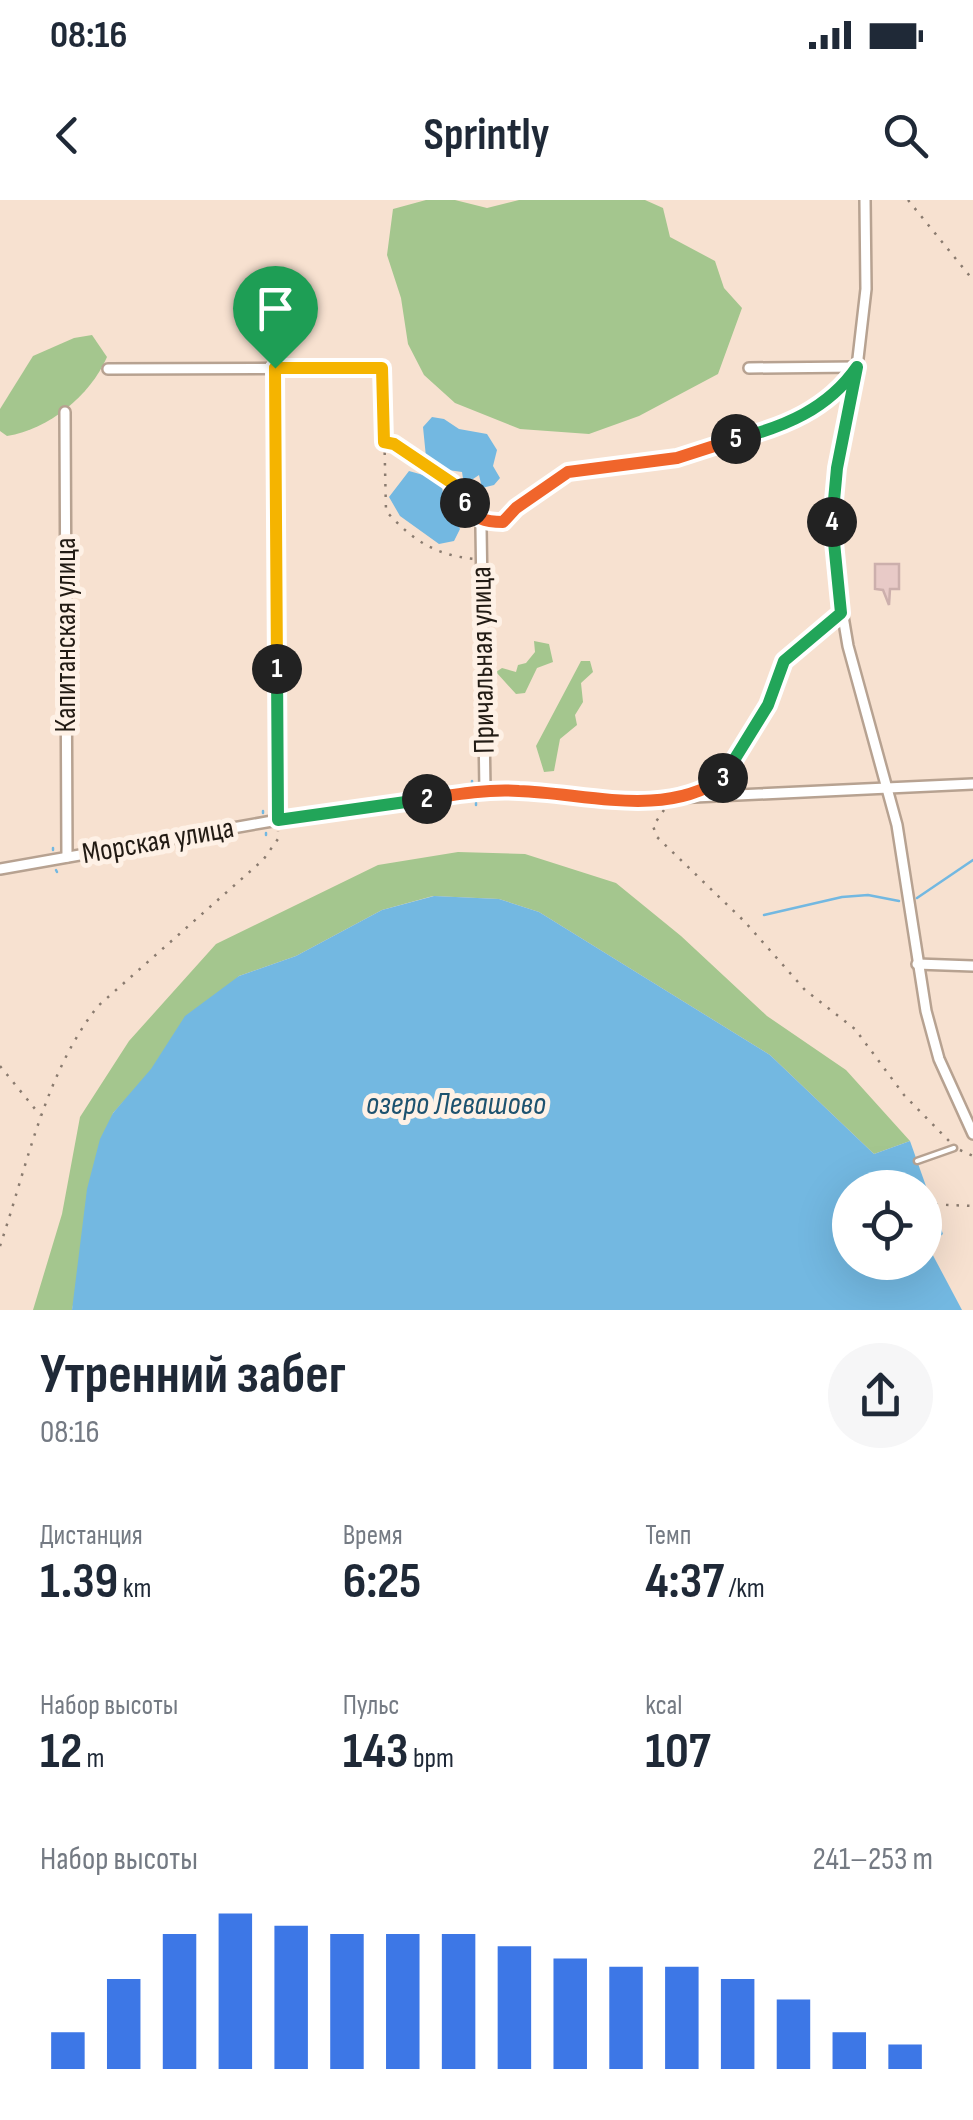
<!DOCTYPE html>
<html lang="ru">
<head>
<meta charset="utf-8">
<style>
  body { margin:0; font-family:"Sofia Sans Condensed",sans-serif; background:#f6f6f7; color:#1f2937; height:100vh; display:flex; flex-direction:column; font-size:38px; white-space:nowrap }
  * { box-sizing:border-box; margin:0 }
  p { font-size:32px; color:#747a83 }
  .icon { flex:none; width:55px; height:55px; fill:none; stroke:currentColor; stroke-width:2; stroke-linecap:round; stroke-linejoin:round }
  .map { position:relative; height:1110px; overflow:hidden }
  .side { display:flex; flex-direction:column; background:#fff; flex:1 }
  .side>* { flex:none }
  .controls { position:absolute; left:832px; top:970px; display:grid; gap:20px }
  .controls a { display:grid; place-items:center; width:110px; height:110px; border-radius:50%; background:#fff; box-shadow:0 10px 40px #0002; font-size:50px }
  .pin { position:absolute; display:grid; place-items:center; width:85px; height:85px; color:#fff; margin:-102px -42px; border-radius:50% 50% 50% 0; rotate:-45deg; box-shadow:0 0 10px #0007 }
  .pin .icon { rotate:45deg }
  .km { position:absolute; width:50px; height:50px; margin:-25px; border-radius:50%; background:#222; color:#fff; font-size:28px; line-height:50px; text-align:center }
  .round { display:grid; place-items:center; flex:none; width:105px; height:105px; border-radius:52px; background:#f6f6f7 }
  .summary { display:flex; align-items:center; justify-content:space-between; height:170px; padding:0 40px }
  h1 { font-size:55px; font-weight:700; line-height:75px }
  .stats { display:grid; grid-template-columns:repeat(3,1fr); gap:15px; height:170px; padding:10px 40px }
  .stats div { display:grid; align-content:center }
  .stats b { font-size:50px; font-weight:700 }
  .stats small { font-size:28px; font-weight:400 }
  .stats p { font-size:28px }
  .chart { height:280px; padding:20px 40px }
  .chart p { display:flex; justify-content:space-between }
  .chart svg { width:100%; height:180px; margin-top:10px; stroke:#3d77e6; stroke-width:6 }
  .status { display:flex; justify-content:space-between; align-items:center; height:70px; padding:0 50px; background:#fff; direction:ltr }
  .status svg { height:28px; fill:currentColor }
  header { display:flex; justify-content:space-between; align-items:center; height:130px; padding:0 40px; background:#fff; font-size:45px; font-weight:700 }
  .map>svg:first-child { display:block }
  .green { fill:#a4c68e }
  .water { fill:#73b8e1; fill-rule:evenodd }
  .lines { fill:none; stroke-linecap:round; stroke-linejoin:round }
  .stream { stroke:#73b8e1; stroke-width:2.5 }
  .building { fill:#e8cac7; stroke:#ccafac; stroke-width:2.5 }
  .lane-casing { stroke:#b7a291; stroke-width:9 }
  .street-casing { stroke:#b7a291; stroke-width:14 }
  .path { stroke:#8a7b6f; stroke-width:2.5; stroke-dasharray:2.5 8; stroke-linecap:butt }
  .lane { stroke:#fff; stroke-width:4 }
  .street { stroke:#fff; stroke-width:9 }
  .split-1-casing { stroke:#fff; stroke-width:20 }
  .split-2-casing { stroke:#fff; stroke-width:20 }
  .split-3-casing { stroke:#fff; stroke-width:20 }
  .split-4-casing { stroke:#fff; stroke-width:20 }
  .split-5-casing { stroke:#fff; stroke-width:20 }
  .split-6-casing { stroke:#fff; stroke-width:20 }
  .split-7-casing { stroke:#fff; stroke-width:20 }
  .split-1 { stroke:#f5b400; stroke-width:12 }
  .split-2 { stroke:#22a559; stroke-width:12 }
  .split-3 { stroke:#f0652b; stroke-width:12 }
  .split-4 { stroke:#22a559; stroke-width:12 }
  .split-5 { stroke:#22a559; stroke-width:12 }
  .split-6 { stroke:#f0652b; stroke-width:12 }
  .split-7 { stroke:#f5b400; stroke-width:12 }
  .labels { text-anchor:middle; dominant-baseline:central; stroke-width:10; stroke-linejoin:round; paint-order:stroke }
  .street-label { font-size:30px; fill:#221b14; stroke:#fef1e6 }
  .water-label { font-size:32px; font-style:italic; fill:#1d526f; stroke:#fef1e6 }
</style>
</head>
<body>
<div class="status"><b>08:16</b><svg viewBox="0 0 49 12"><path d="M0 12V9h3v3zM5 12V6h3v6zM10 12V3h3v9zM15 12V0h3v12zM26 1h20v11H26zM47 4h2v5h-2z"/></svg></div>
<header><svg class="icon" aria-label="back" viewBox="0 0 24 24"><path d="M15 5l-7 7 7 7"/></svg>Sprintly<svg class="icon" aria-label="search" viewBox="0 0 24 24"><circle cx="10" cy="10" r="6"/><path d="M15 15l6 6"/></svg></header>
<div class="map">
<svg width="973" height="1110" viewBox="0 0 973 1110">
  <rect width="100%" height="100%" fill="#f7e1d0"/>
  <g class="green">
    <path d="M 426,0 L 455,0 L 487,8 L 519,0 L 645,0 L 663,8 L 670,37 L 715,61 L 724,88 L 742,108 L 718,174 L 639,216 L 589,234 L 520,229 L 455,203 L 424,175 L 408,144 L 401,98 L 387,55 L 393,9 Z"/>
    <path d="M 92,135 L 107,157 C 90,196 49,229 7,236 L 0,231 L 0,209 L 33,156 L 74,138 Z"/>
    <path d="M 534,441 L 549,444 L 553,462 L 537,468 L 525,493 L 516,494 L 496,472 L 502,468 L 516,472 L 518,465 L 526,463 L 535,452 Z"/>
    <path d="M 581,461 L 590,461 L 593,472 L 581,483 L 583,502 L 575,515 L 577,525 L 560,539 L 554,571 L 544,572 L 536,546 Z"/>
    <path d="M 458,652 L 525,654 L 616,683 L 681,736 L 767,816 L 846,870 L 910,941 L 874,954 L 770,855 L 539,712 L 499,699 L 433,696 L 382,710 L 296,756 L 239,776 L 113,913 L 72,1110 L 33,1110 L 62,1014 L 80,917 L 129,841 L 216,744 L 378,665 Z"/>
  </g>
  <g class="water">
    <path d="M 432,217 L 444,219 L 459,229 L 487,234 L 497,250 L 493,266 L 500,278 L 494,285 L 482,288 L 479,275 L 464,285 L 462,272 L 441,269 L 426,257 L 423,227 Z"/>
    <path d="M 409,271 L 441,280 L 443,293 L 452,291 L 458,295 L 449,307 L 460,329 L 454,341 L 439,344 L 400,316 L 389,297 Z"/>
    <path d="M 434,696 L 499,699 L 539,712 L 770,855 L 874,954 L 910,941 L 943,1034 L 928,1046 L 962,1110 L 72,1110 L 87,989 L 100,939 L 113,913 L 151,869 L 185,816 L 239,776 L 296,756 L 382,710 ZM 850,988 L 925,988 L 925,1062 L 850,1062 Z"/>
  </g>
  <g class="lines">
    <g class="stream">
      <path d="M 472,581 L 472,583"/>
      <path d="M 476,603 L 476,605"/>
      <path d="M 263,611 L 263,613"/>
      <path d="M 266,633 L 266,635"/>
      <path d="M 53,648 L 53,650"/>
      <path d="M 56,670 L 57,672"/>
      <path d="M 917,698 L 973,660"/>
      <path d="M 764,715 L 842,697 L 868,695 L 899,701"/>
    </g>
  </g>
  <path class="building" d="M 875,364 L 899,364 L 899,389 L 890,389 L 889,405 L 883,390 L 875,389 Z"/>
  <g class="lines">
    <defs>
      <path id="lane" d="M 917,961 L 954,948"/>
      <g id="street">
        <path d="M 865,0 L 866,89 L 857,167 L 832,303 L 835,369 L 848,446 L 897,625 L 926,811 L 939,859 L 973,934"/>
        <path d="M 275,168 L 278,620"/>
        <path d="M 749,168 L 857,167"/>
        <path d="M 108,169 L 382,168"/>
        <path d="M 65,212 L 67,657"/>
        <path d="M 481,328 L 485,591"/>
        <path d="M 0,669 L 278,620 L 485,591 L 631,600 L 973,584"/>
        <path d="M 917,764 L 973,766"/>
      </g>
    </defs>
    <use href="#lane" class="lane-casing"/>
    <use href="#street" class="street-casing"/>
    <g class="path">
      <path d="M 908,0 L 973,80"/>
      <path d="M 383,179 L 386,311 C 412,340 435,355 474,359"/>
      <path d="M 386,242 L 452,283 L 471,314 L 482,320"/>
      <path d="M 489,322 L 503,322 L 568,271 L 677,257 L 776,229 L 844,185"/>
      <path d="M 711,586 C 738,570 756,531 768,503 C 774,489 776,472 785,459 C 798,442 819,436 831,418"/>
      <path d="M 664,610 L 653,626 L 657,637 L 745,722 L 805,790 L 855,829 L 904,895 L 950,942"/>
      <path d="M 0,866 L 40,915"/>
      <path d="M 960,950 L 973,956"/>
      <path d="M 925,1004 L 973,1006"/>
      <path d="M 0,1046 C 27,966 45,873 98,806 L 263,660 L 278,639 L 278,631"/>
    </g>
    <use href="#lane" class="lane"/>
    <use href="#street" class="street"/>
  </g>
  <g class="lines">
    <defs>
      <path id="split-1" d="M 275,168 L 277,469"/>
      <path id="split-2" d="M 277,469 L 278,620 L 427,599"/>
      <path id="split-3" d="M 427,599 C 458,594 488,589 519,591 C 585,593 664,619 723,578"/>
      <path id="split-4" d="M 723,578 L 768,505 L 784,461 L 841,413 L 832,322"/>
      <path id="split-5" d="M 736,239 C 784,227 828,209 857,167 L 837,268 L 832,322"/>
      <path id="split-6" d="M 465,303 C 474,319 485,322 503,322 L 516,308 L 568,272 L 677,258 L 736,239"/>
      <path id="split-7" d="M 275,168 L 382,168 L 384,242 L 394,244 L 452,283 L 465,303"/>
    </defs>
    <use href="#split-1" class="split-1-casing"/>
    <use href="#split-2" class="split-2-casing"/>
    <use href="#split-3" class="split-3-casing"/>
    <use href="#split-4" class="split-4-casing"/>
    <use href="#split-5" class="split-5-casing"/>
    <use href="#split-6" class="split-6-casing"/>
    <use href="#split-7" class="split-7-casing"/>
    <use href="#split-1" class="split-1"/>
    <use href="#split-2" class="split-2"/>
    <use href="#split-3" class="split-3"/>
    <use href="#split-4" class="split-4"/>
    <use href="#split-5" class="split-5"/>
    <use href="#split-6" class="split-6"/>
    <use href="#split-7" class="split-7"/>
  </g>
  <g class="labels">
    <g class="street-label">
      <text transform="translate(66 435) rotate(-90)">Капитанская улица</text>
      <text transform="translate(483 460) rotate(-91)">Причальная улица</text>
      <text transform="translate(158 641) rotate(-10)">Морская улица</text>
    </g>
    <g class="water-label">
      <text x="456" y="904">озеро Левашово</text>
    </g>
  </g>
</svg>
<div class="controls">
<a><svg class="icon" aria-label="locate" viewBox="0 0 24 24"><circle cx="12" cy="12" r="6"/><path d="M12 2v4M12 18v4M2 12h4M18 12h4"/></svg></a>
</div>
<div class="pin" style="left:275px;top:168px;background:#1e9e55"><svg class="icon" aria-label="arrive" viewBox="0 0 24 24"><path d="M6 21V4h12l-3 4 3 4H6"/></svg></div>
<b class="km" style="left:277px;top:469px">1</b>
<b class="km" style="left:427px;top:599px">2</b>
<b class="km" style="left:723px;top:578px">3</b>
<b class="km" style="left:832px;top:322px">4</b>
<b class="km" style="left:736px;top:239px">5</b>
<b class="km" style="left:465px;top:303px">6</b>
</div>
<section class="side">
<div class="summary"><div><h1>Утренний забег</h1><p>08:16</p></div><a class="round"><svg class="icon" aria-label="share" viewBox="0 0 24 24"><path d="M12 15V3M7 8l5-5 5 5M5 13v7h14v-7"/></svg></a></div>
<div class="stats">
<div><p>Дистанция</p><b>1.39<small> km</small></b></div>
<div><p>Время</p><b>6:25</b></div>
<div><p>Темп</p><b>4:37<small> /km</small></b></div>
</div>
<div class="stats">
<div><p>Набор высоты</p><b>12<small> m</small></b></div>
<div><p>Пульс</p><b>143<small> bpm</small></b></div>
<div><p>kcal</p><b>107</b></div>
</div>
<div class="chart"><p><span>Набор высоты</span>241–253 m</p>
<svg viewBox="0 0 160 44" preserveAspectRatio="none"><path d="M5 44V35M15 44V22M25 44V11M35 44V6M45 44V9M55 44V11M65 44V11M75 44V11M85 44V14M95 44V17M105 44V19M115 44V19M125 44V22M135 44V27M145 44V35M155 44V38"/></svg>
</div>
</section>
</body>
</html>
